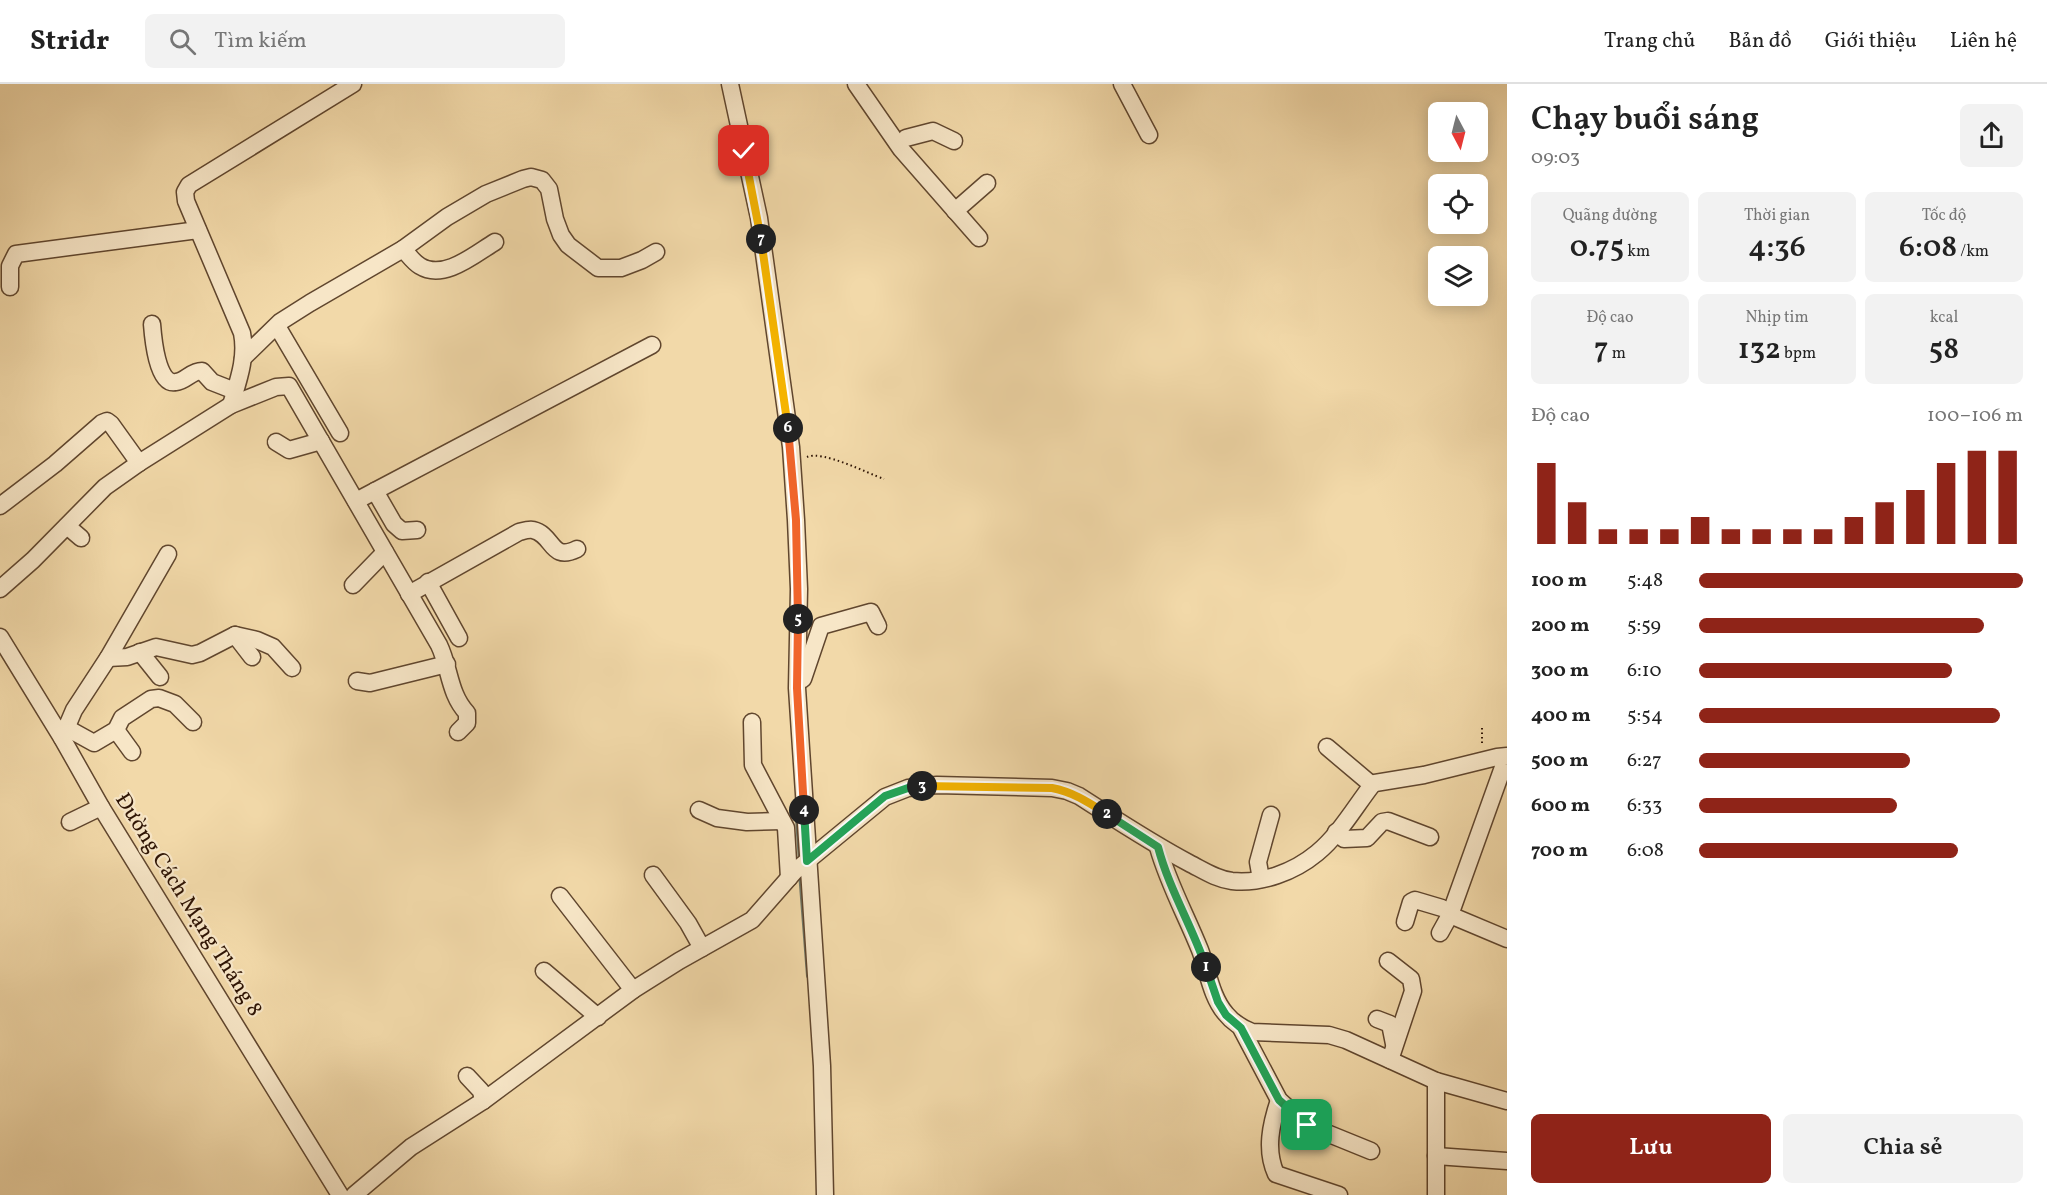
<!DOCTYPE html>
<html lang="vi">
<head>
<meta charset="utf-8">
<style>
  body { margin:0; font-family:Vollkorn,serif; background:#f2f2f2; color:#222; height:100vh; display:flex; flex-direction:column; font-size:22px; white-space:nowrap }
  * { box-sizing:border-box; margin:0 }
  p { font-size:20px; color:#767676 }
  .icon { flex:none; width:33px; height:33px; fill:none; stroke:currentColor; stroke-width:2; stroke-linecap:round; stroke-linejoin:round }
  .map { position:relative; flex:1; overflow:hidden }
  .sheet { display:flex; flex-direction:column; background:#fff; width:540px }
  .sheet>* { flex:none }
  .needle { width:39px; rotate:173deg }
  .fabs { position:absolute; left:1428px; top:18px; display:grid; gap:12px }
  .fabs a { display:grid; place-items:center; width:60px; height:60px; border-radius:9px; background:#fff; box-shadow:0 3px 15px #0003; font-size:30px }
  .pin { position:absolute; display:grid; place-items:center; width:51px; height:51px; color:#fff; margin:-26px; border-radius:12px; box-shadow:0 3px 9px #0006 }
  .km { position:absolute; width:30px; height:30px; margin:-15px; border-radius:50%; background:#222; color:#fff; font-size:16px; line-height:30px; text-align:center }
  .round { display:grid; place-items:center; flex:none; width:63px; height:63px; border-radius:9px; background:#f2f2f2 }
  .head { display:flex; align-items:center; justify-content:space-between; height:102px; padding:0 24px }
  h1 { font-size:33px; font-weight:600; line-height:45px }
  .stats { display:grid; grid-template-columns:repeat(3,1fr); gap:9px; height:102px; padding:6px 24px }
  .stats div { display:grid; align-content:center; border-radius:9px; background:#f2f2f2; text-align:center }
  .stats b { font-size:30px; font-weight:600 }
  .stats small { font-size:16px; font-weight:400 }
  .stats p { font-size:16px }
  .chart { height:168px; padding:12px 24px }
  .chart p { display:flex; justify-content:space-between }
  .chart svg { width:100%; height:108px; margin-top:6px; stroke:#8f2418; stroke-width:6 }
  .primary-button { display:flex; gap:12px; margin-top:auto; padding:12px 24px }
  .primary-button a { flex:1; height:69px; border-radius:9px; background:#8f2418; color:#fff; font-size:24px; font-weight:600; line-height:69px; text-align:center }
  .primary-button a+a { background:#f2f2f2; color:#222 }
  ul { padding:0 24px; list-style:none; font-size:20px }
  li { display:grid; grid-template-columns:96px 72px 1fr; align-items:center; height:45px }
  li i { height:15px; border-radius:8px; background:#8f2418 }
  header { display:flex; align-items:center; gap:36px; box-sizing:border-box; height:84px; padding:0 30px; background:#fff; border-bottom:2px solid #e0e0e0 }
  header strong { font-size:28px }
  nav { display:flex; gap:33px; margin-inline-start:auto; font-size:21px }
  .search { width:420px; height:54px; background:#f2f2f2; display:flex; align-items:center; gap:15px; box-sizing:border-box; padding:0 21px; border-radius:9px; color:#767676; font-size:22px }
  main { display:flex; flex:1; min-height:0 }
  .map>svg:first-child { display:block }
  .lines { fill:none; stroke-linecap:round; stroke-linejoin:round }
  .stream { stroke:#707869; stroke-width:4 }
  .minor-casing { stroke:#60462e; stroke-width:19 }
  .path { stroke:#2f1505; stroke-width:2; stroke-dasharray:1.5 3; stroke-linecap:butt }
  .minor { stroke:#f7e6c7; stroke-width:16 }
  .split-1-casing { stroke:#fff; stroke-width:12 }
  .split-2-casing { stroke:#fff; stroke-width:12 }
  .split-3-casing { stroke:#fff; stroke-width:12 }
  .split-4-casing { stroke:#fff; stroke-width:12 }
  .split-5-casing { stroke:#fff; stroke-width:12 }
  .split-6-casing { stroke:#fff; stroke-width:12 }
  .split-7-casing { stroke:#fff; stroke-width:12 }
  .split-8-casing { stroke:#fff; stroke-width:12 }
  .split-1 { stroke:#22a559; stroke-width:8 }
  .split-2 { stroke:#22a559; stroke-width:8 }
  .split-3 { stroke:#f5b400; stroke-width:8 }
  .split-4 { stroke:#22a559; stroke-width:8 }
  .split-5 { stroke:#f0652b; stroke-width:8 }
  .split-6 { stroke:#f0652b; stroke-width:8 }
  .split-7 { stroke:#f5b400; stroke-width:8 }
  .split-8 { stroke:#f5b400; stroke-width:8 }
  .labels { text-anchor:middle; dominant-baseline:central; stroke-width:4.5; stroke-linejoin:round; paint-order:stroke }
  .street-label { font-size:22px; fill:#2f1505; stroke:#f7e6c7 }
</style>
</head>
<body>
<header>
<strong>Stridr</strong>
<div class="search"><svg class="icon" aria-label="search" viewBox="0 0 24 24"><circle cx="10" cy="10" r="6"/><path d="M15 15l6 6"/></svg>Tìm kiếm</div>
<nav><a>Trang chủ</a><a>Bản đồ</a><a>Giới thiệu</a><a>Liên hệ</a></nav>
</header>
<main>
<div class="map">
<svg width="1507" height="1111" viewBox="0 0 1507 1111">
  <rect width="100%" height="100%" fill="#f2d9a9"/>
  <filter id="stains"><feTurbulence type="fractalNoise" baseFrequency=".00333" numOctaves="4"/><feColorMatrix values="0 0 0 0 .2 0 0 0 0 .09 0 0 0 0 .02 0 0 0 .5 -.17"/></filter>
  <radialGradient id="worn" r=".72"><stop offset=".6" stop-color="#630" stop-opacity="0"/><stop offset="1" stop-color="#630" stop-opacity=".3"/></radialGradient>
  <g class="lines">
    <g class="stream">
      <path d="M 797,734 L 800,778"/>
      <path d="M 800,788 L 808,892"/>
    </g>
    <defs>
      <g id="minor">
        <path d="M 730,0 L 759,134 L 791,363 L 796,436 L 799,505 L 797,604 L 822,982 L 825,1111"/>
        <path d="M 856,0 L 901,65 L 979,154"/>
        <path d="M 1122,0 L 1149,51"/>
        <path d="M 906,54 L 933,47 L 954,57"/>
        <path d="M 955,127 L 987,99"/>
        <path d="M 403,165 C 408,170 413,178 420,182 C 444,197 475,170 495,158"/>
        <path d="M 10,203 L 10,182 L 16,170 L 198,146"/>
        <path d="M 152,240 C 153,253 157,302 176,298 C 186,297 191,287 202,287 L 212,298 L 235,307"/>
        <path d="M 277,242 L 340,349"/>
        <path d="M 243,274 L 280,238 L 310,219 L 403,165 L 447,133 L 486,110 L 523,95 L 531,93 L 542,96 L 549,105 L 555,135 L 561,151 L 568,161 L 598,184 L 621,184 L 642,176 L 656,168"/>
        <path d="M 231,321 C 238,297 247,274 242,249 L 186,117 L 185,108 L 189,101 L 353,0"/>
        <path d="M 276,358 L 289,366 L 321,357"/>
        <path d="M 375,407 L 394,440 L 402,447 L 417,446"/>
        <path d="M 356,417 L 652,261"/>
        <path d="M 0,422 L 55,380 L 102,339 L 107,337 L 111,340 L 139,379"/>
        <path d="M 67,442 L 81,454"/>
        <path d="M 428,498 L 459,554"/>
        <path d="M 353,501 L 385,468"/>
        <path d="M 0,505 L 33,476 L 105,403 L 139,379 L 231,321 L 276,303 L 289,302 L 439,561 C 450,584 449,610 467,629 L 467,639 L 458,648"/>
        <path d="M 409,510 L 519,448 C 523,447 529,445 533,446 C 554,451 550,478 577,465"/>
        <path d="M 235,551 L 252,573"/>
        <path d="M 0,553 L 62,654 L 101,723 L 340,1111"/>
        <path d="M 140,568 L 160,593"/>
        <path d="M 108,574 L 127,573 L 156,563 L 192,571 L 200,569 L 235,551 L 257,556 L 273,563 L 292,584"/>
        <path d="M 803,595 L 821,542 L 871,528 L 878,542"/>
        <path d="M 357,597 L 370,599 L 447,580"/>
        <path d="M 752,638 L 753,681 L 786,744 L 789,794"/>
        <path d="M 65,643 L 94,659 L 116,646 L 122,634 L 151,615 L 159,614 L 175,620 L 193,638"/>
        <path d="M 116,646 L 132,668"/>
        <path d="M 62,654 L 74,626 L 108,574 L 168,470"/>
        <path d="M 1327,663 L 1372,701"/>
        <path d="M 699,726 L 717,734 L 747,738 L 782,737"/>
        <path d="M 70,738 L 101,723"/>
        <path d="M 1336,748 L 1344,755 L 1367,754 L 1382,738 L 1388,737 L 1430,753"/>
        <path d="M 1158,763 C 1168,799 1186,831 1200,866 C 1208,887 1211,913 1226,930 C 1233,939 1242,944 1252,948 L 1329,951 L 1346,956 L 1436,997 L 1507,1017"/>
        <path d="M 653,791 L 688,839 L 702,864"/>
        <path d="M 1261,795 L 1258,778 L 1271,731"/>
        <path d="M 560,812 L 633,906"/>
        <path d="M 1450,831 L 1507,855"/>
        <path d="M 1405,838 L 1411,818 L 1415,816 L 1442,824"/>
        <path d="M 1388,877 L 1411,895 L 1413,907 L 1390,976"/>
        <path d="M 544,887 L 598,933"/>
        <path d="M 1377,935 L 1390,940 L 1394,960"/>
        <path d="M 1241,944 L 1279,1016 L 1307,1041 L 1371,1067"/>
        <path d="M 467,992 L 481,1007 L 483,1017"/>
        <path d="M 1279,1016 C 1271,1040 1265,1066 1276,1090 L 1339,1111"/>
        <path d="M 1436,1072 L 1507,1077"/>
        <path d="M 354,1111 L 411,1063 L 483,1017 L 633,906 L 679,877 L 752,836 L 795,787 L 885,713 L 908,704 L 937,701 L 1052,704 L 1067,707 L 1079,712 C 1115,735 1151,759 1189,779 C 1203,786 1216,795 1232,797 C 1262,800 1294,788 1317,769 C 1339,751 1355,723 1372,701 L 1375,699 L 1424,691 L 1497,673 L 1507,672 L 1450,831 L 1440,849"/>
        <path d="M 1436,1111 L 1436,997"/>
      </g>
    </defs>
    <use href="#minor" class="minor-casing"/>
    <g class="path">
      <path d="M 807,373 C 822,366 867,389 884,395"/>
      <path d="M 1482,644 L 1482,661"/>
    </g>
    <use href="#minor" class="minor"/>
  </g>
  <g class="lines">
    <defs>
      <path id="split-1" d="M 1206,883 L 1218,918 L 1226,931 L 1241,944 L 1279,1016 L 1307,1041"/>
      <path id="split-2" d="M 1107,730 L 1158,763 C 1169,805 1192,842 1206,883"/>
      <path id="split-3" d="M 922,702 L 1052,704 C 1073,708 1088,718 1107,730"/>
      <path id="split-4" d="M 804,726 L 807,777 L 885,712 L 908,704 L 922,702"/>
      <path id="split-5" d="M 798,535 L 797,604 L 804,726"/>
      <path id="split-6" d="M 788,344 L 796,436 L 798,535"/>
      <path id="split-7" d="M 761,155 L 788,344"/>
      <path id="split-8" d="M 744,67 L 761,155"/>
    </defs>
    <use href="#split-1" class="split-1-casing"/>
    <use href="#split-2" class="split-2-casing"/>
    <use href="#split-3" class="split-3-casing"/>
    <use href="#split-4" class="split-4-casing"/>
    <use href="#split-5" class="split-5-casing"/>
    <use href="#split-6" class="split-6-casing"/>
    <use href="#split-7" class="split-7-casing"/>
    <use href="#split-8" class="split-8-casing"/>
    <use href="#split-1" class="split-1"/>
    <use href="#split-2" class="split-2"/>
    <use href="#split-3" class="split-3"/>
    <use href="#split-4" class="split-4"/>
    <use href="#split-5" class="split-5"/>
    <use href="#split-6" class="split-6"/>
    <use href="#split-7" class="split-7"/>
    <use href="#split-8" class="split-8"/>
  </g>
  <g class="labels">
    <g class="street-label">
      <text transform="translate(188 821) rotate(58)">Đường Cách Mạng Tháng 8</text>
    </g>
  </g>
  <rect width="100%" height="100%" filter="url(#stains)"/>
  <rect width="100%" height="100%" fill="url(#worn)"/>
</svg>
<div class="fabs">
<a><svg class="needle" viewBox="-14 -14 28 28"><path d="M0-13l5 13h-10z" fill="#e53935"/><path d="M0 13l5-13h-10z" fill="#767676"/></svg></a>
<a><svg class="icon" aria-label="locate" viewBox="0 0 24 24"><circle cx="12" cy="12" r="6"/><path d="M12 2v4M12 18v4M2 12h4M18 12h4"/></svg></a>
<a><svg class="icon" aria-label="layers" viewBox="0 0 24 24"><path d="M12 4l9 5-9 5-9-5zM3 14l9 5 9-5"/></svg></a>
</div>
<div class="pin" style="left:1307px;top:1041px;background:#1e9e55"><svg class="icon" aria-label="arrive" viewBox="0 0 24 24"><path d="M6 21V4h12l-3 4 3 4H6"/></svg></div>
<div class="pin" style="left:744px;top:67px;background:#d93025"><svg class="icon" aria-label="check" viewBox="0 0 24 24"><path d="M5 12l5 5 9-10"/></svg></div>
<b class="km" style="left:1206px;top:883px">1</b>
<b class="km" style="left:1107px;top:730px">2</b>
<b class="km" style="left:922px;top:702px">3</b>
<b class="km" style="left:804px;top:726px">4</b>
<b class="km" style="left:798px;top:535px">5</b>
<b class="km" style="left:788px;top:344px">6</b>
<b class="km" style="left:761px;top:155px">7</b>
</div>
<section class="sheet">
<div class="head"><div><h1>Chạy buổi sáng</h1><p>09:03</p></div><a class="round"><svg class="icon" aria-label="share" viewBox="0 0 24 24"><path d="M12 15V3M7 8l5-5 5 5M5 13v7h14v-7"/></svg></a></div>
<div class="stats">
<div><p>Quãng đường</p><b>0.75<small> km</small></b></div>
<div><p>Thời gian</p><b>4:36</b></div>
<div><p>Tốc độ</p><b>6:08<small> /km</small></b></div>
</div>
<div class="stats">
<div><p>Độ cao</p><b>7<small> m</small></b></div>
<div><p>Nhịp tim</p><b>132<small> bpm</small></b></div>
<div><p>kcal</p><b>58</b></div>
</div>
<div class="chart"><p><span>Độ cao</span>100–106 m</p>
<svg viewBox="0 0 160 44" preserveAspectRatio="none"><path d="M5 44V11M15 44V27M25 44V38M35 44V38M45 44V38M55 44V33M65 44V38M75 44V38M85 44V38M95 44V38M105 44V33M115 44V27M125 44V22M135 44V11M145 44V6M155 44V6"/></svg>
</div>
<ul>
<li><b>100 m</b>5:48<i style="width:100%"></i></li>
<li><b>200 m</b>5:59<i style="width:88%"></i></li>
<li><b>300 m</b>6:10<i style="width:78%"></i></li>
<li><b>400 m</b>5:54<i style="width:93%"></i></li>
<li><b>500 m</b>6:27<i style="width:65%"></i></li>
<li><b>600 m</b>6:33<i style="width:61%"></i></li>
<li><b>700 m</b>6:08<i style="width:80%"></i></li>
</ul>
<div class="primary-button"><a>Lưu</a><a>Chia sẻ</a></div>
</section>
</main>
</body>
</html>
